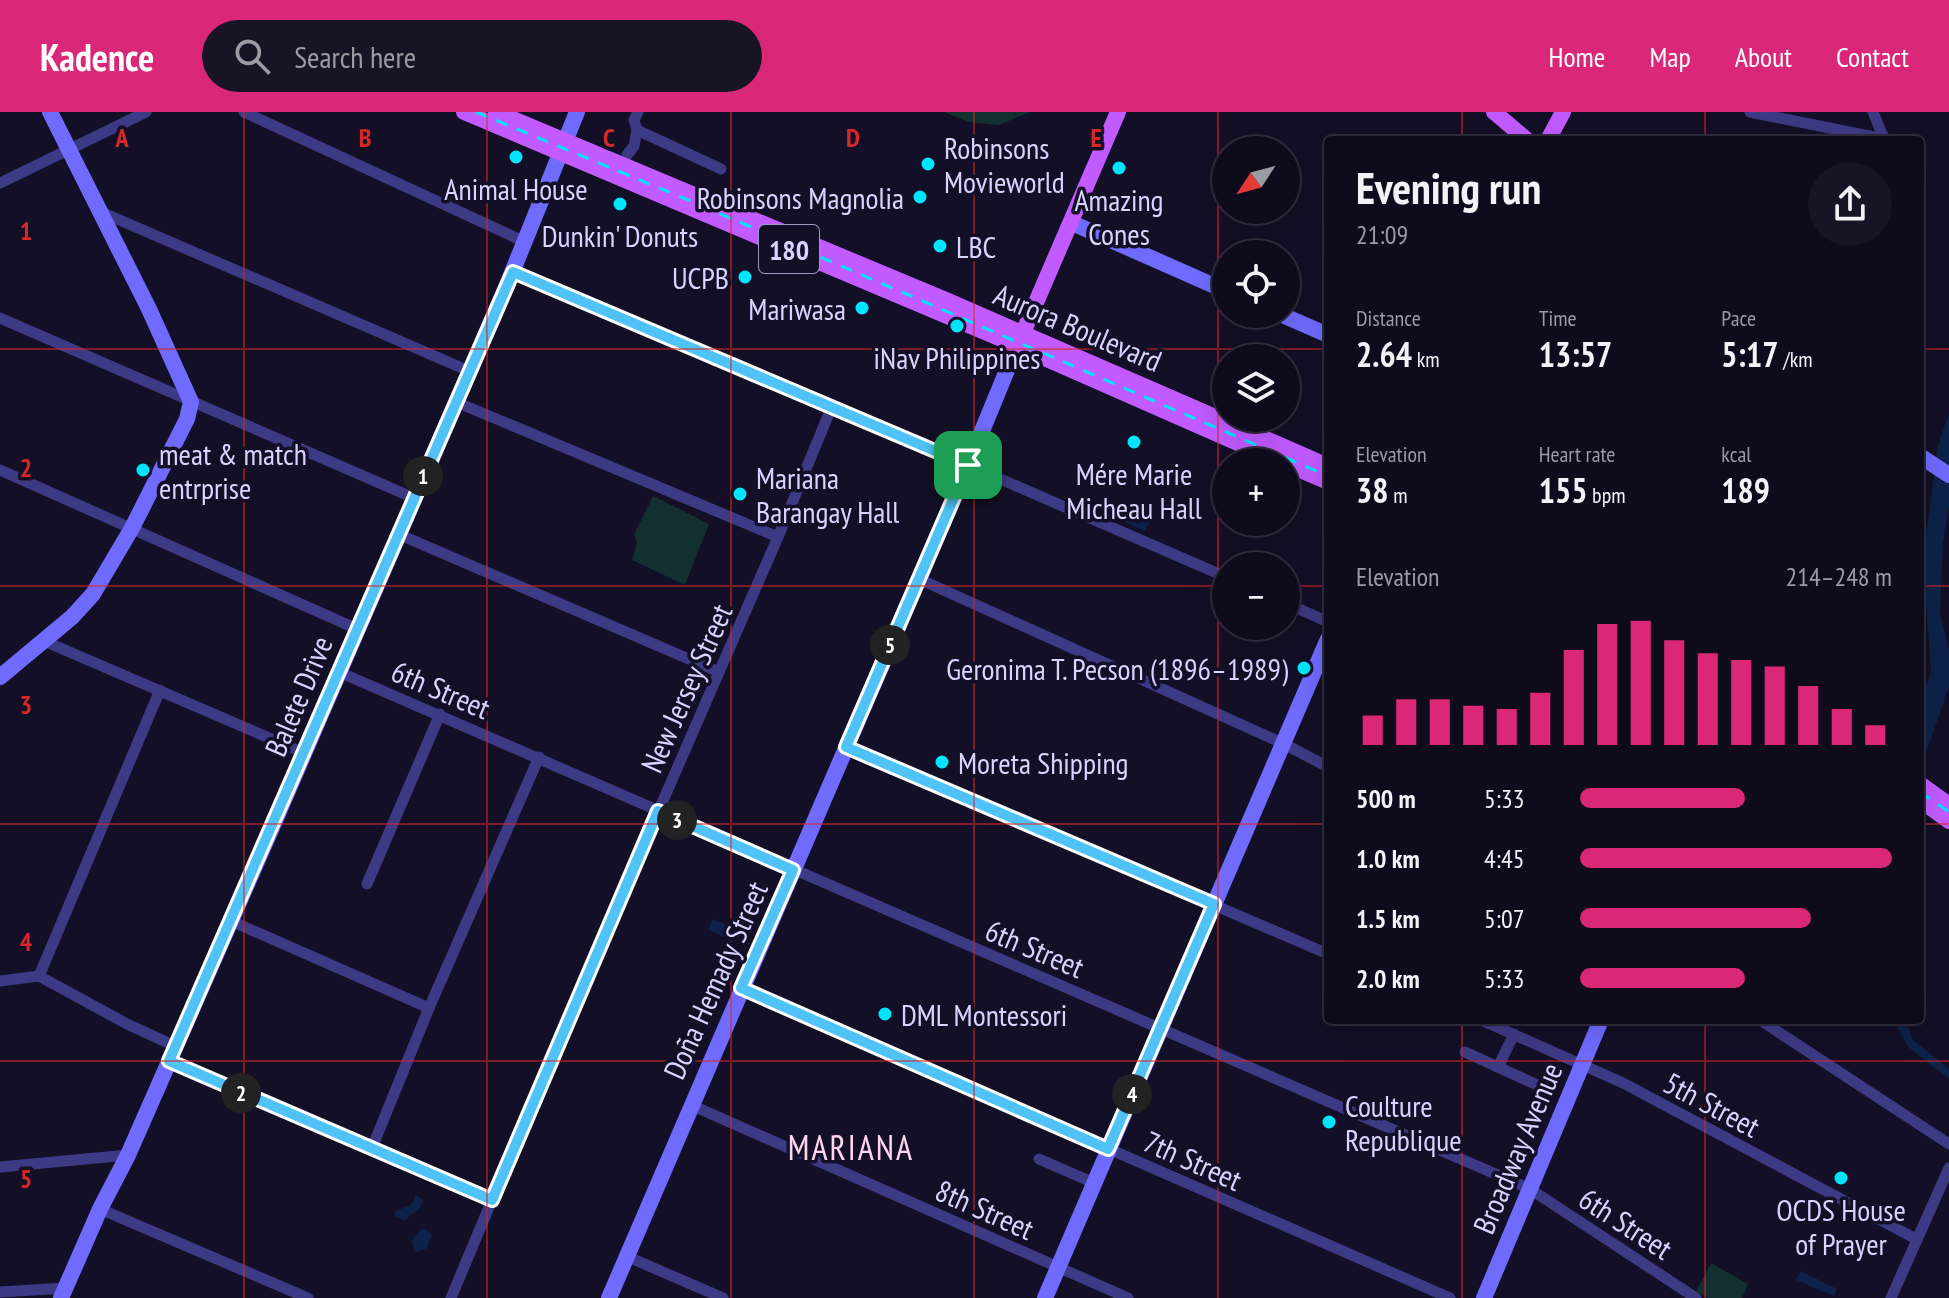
<!DOCTYPE html>
<html lang="en">
<head>
<meta charset="utf-8">
<style>
  body { margin:0; font-family:"PT Sans Narrow",sans-serif; background:#171425; color:#f1f3f6; height:100vh; display:flex; flex-direction:column; font-size:30px; white-space:nowrap }
  * { box-sizing:border-box; margin:0 }
  p { font-size:26px; color:#9b9ba3 }
  .icon { flex:none; width:44px; height:44px; fill:none; stroke:currentColor; stroke-width:2; stroke-linecap:round; stroke-linejoin:round }
  .map { position:relative; flex:1; overflow:hidden }
  .drawer { position:absolute; left:1324px; top:24px; width:600px; height:888px; display:flex; flex-direction:column; background:#0e0b1c; border-radius:8px; box-shadow:0 8px 32px #0002,0 0 0 2px #2e2b3b }
  .drawer>* { flex:none }
  .needle { width:52px; rotate:234deg }
  .tools { position:absolute; left:1212px; top:24px; display:grid; gap:16px }
  .tools a { display:grid; place-items:center; width:88px; height:88px; border-radius:50%; background:#0e0b1c; box-shadow:0 8px 32px #0002,0 0 0 2px #2e2b3b; font-size:40px }
  .pin { position:absolute; display:grid; place-items:center; width:68px; height:68px; color:#fff; margin:-34px; border-radius:16px; box-shadow:0 4px 12px #0006 }
  .km { position:absolute; width:40px; height:40px; margin:-20px; border-radius:50%; background:#222; color:#fff; font-size:22px; line-height:40px; text-align:center }
  .round { display:grid; place-items:center; flex:none; width:84px; height:84px; border-radius:42px; background:#171425 }
  .summary { display:flex; align-items:center; justify-content:space-between; height:136px; padding:0 32px }
  h1 { font-size:44px; font-weight:700; line-height:60px }
  .stats { display:grid; grid-template-columns:repeat(3,1fr); gap:12px; height:136px; padding:8px 32px }
  .stats div { display:grid; align-content:center }
  .stats b { font-size:34px; font-weight:700 }
  .stats small { font-size:22px; font-weight:400 }
  .stats p { font-size:22px }
  .chart { height:224px; padding:16px 32px }
  .chart p { display:flex; justify-content:space-between }
  .chart svg { width:100%; height:144px; margin-top:8px; stroke:#db2777; stroke-width:6 }
  ul { padding:0 32px; list-style:none; font-size:26px }
  li { display:grid; grid-template-columns:128px 96px 1fr; align-items:center; height:60px }
  li i { height:20px; border-radius:10px; background:#db2777 }
  header { display:flex; align-items:center; gap:48px; box-sizing:border-box; height:112px; padding:0 40px; background:#db2777; color:#fff }
  header strong { font-size:38px }
  nav { display:flex; gap:44px; margin-inline-start:auto; font-size:28px }
  .search { width:560px; height:72px; background:#171425; display:flex; align-items:center; gap:20px; box-sizing:border-box; padding:0 28px; border-radius:44px; color:#9b9ba3; font-size:30px }
  .map>svg:first-child { display:block }
  .green { fill:#12302f }
  .water { fill:#0c2248 }
  .lines { fill:none; stroke-linecap:round; stroke-linejoin:round }
  .street { stroke:#3d3a85; stroke-width:11 }
  .secondary { stroke:#6f6bff; stroke-width:16 }
  .primary { stroke:#c25bff; stroke-width:16 }
  .rail { stroke:#00e5ff; stroke-width:3; stroke-dasharray:12 10; stroke-linecap:butt }
  .route-casing { stroke:#fff; stroke-width:16 }
  .route { stroke:#4fc3f7; stroke-width:10 }
  .grid { fill:none; stroke:#d62828; stroke-width:2; stroke-opacity:0.55 }
  .poi-dot { fill:#00e5ff; stroke:#130f26; stroke-width:3 }
  .labels { text-anchor:middle; dominant-baseline:central; stroke-width:7; stroke-linejoin:round; paint-order:stroke }
  .shield { fill:#130f26; stroke:#9e99be; stroke-width:2 }
  .shield-label { font-size:28px; font-weight:bold; fill:#d9d4ff }
  .poi-label { font-size:30px; fill:#d9d4ff; stroke:#130f26; text-anchor:start }
  .street-label { font-size:30px; fill:#d9d4ff; stroke:#130f26 }
  .quarter-label { font-size:34px; letter-spacing:2px; fill:#ffd6f0; stroke:#130f26 }
  .grid-label { font-size:26px; text-anchor:middle; font-weight:bold; fill:#d62828; stroke:#130f26; stroke-width:7; stroke-linejoin:round; paint-order:stroke }
</style>
</head>
<body>
<header>
<strong>Kadence</strong>
<div class="search"><svg class="icon" aria-label="search" viewBox="0 0 24 24"><circle cx="10" cy="10" r="6"/><path d="M15 15l6 6"/></svg>Search here</div>
<nav><a>Home</a><a>Map</a><a>About</a><a>Contact</a></nav>
</header>
<div class="map">
<svg width="1949" height="1186" viewBox="0 0 1949 1186">
  <rect width="100%" height="100%" fill="#130f26"/>
  <g class="green">
    <path d="M 944,0 L 1030,0 L 999,13 L 969,10 Z"/>
    <path d="M 653,384 L 709,412 L 685,473 L 632,448 L 637,431 L 634,423 Z"/>
    <path d="M 1711,1151 L 1748,1172 L 1742,1186 L 1708,1186 L 1696,1180 Z"/>
  </g>
  <g class="water">
    <path d="M 1949,301 L 1949,394 L 1943,431 L 1940,500 L 1949,539 L 1949,575 L 1920,658 L 1920,589 L 1931,560 L 1926,492 L 1926,422 L 1938,334 Z"/>
    <path d="M 1121,389 L 1152,404 L 1145,419 L 1113,405 Z"/>
    <path d="M 713,807 L 740,819 L 735,830 L 708,818 Z"/>
    <path d="M 1894,908 L 1905,908 L 1913,928 L 1949,957 L 1949,967 L 1908,935 Z"/>
    <path d="M 416,1083 L 423,1088 L 421,1095 L 404,1109 L 395,1104 L 395,1099 L 411,1093 Z"/>
    <path d="M 425,1116 L 432,1123 L 426,1137 L 416,1140 L 411,1129 L 418,1120 Z"/>
    <path d="M 1801,1159 L 1837,1177 L 1834,1184 L 1796,1168 Z"/>
  </g>
  <g class="lines">
    <g class="street">
      <path d="M 244,0 L 525,130"/>
      <path d="M 1750,0 L 1874,25 L 1883,23"/>
      <path d="M 1873,0 L 1884,27"/>
      <path d="M 637,18 L 721,57"/>
      <path d="M 627,43 L 634,34 L 637,18 L 634,8 L 638,0"/>
      <path d="M 0,71 L 146,0"/>
      <path d="M 101,100 L 469,259"/>
      <path d="M 513,160 L 832,294 L 1226,465"/>
      <path d="M 0,206 L 414,386"/>
      <path d="M 456,290 L 778,425"/>
      <path d="M 0,358 L 357,517"/>
      <path d="M 398,422 L 719,560"/>
      <path d="M 919,467 L 1282,631 L 1328,655"/>
      <path d="M 1286,491 L 1328,510"/>
      <path d="M 44,529 L 304,641"/>
      <path d="M 339,560 L 1530,1077 L 1696,1186"/>
      <path d="M 846,635 L 1328,842"/>
      <path d="M 367,772 L 440,602"/>
      <path d="M 231,809 L 429,896"/>
      <path d="M 39,864 L 160,578"/>
      <path d="M 0,869 L 39,864 L 127,912 L 175,934"/>
      <path d="M 741,876 L 1450,1186"/>
      <path d="M 1481,908 L 1623,971 L 1916,1127"/>
      <path d="M 1760,908 L 1949,1032"/>
      <path d="M 1465,940 L 1546,977"/>
      <path d="M 169,949 L 492,1088"/>
      <path d="M 1498,955 L 1514,922"/>
      <path d="M 691,993 L 1128,1186"/>
      <path d="M 372,1036 L 429,896 L 539,645"/>
      <path d="M 1039,1047 L 1094,1071"/>
      <path d="M 0,1055 L 128,1043"/>
      <path d="M 100,1097 L 308,1186"/>
      <path d="M 626,1144 L 723,1186"/>
      <path d="M 0,1180 L 66,1176"/>
      <path d="M 451,1186 L 566,911 L 778,425 L 832,294"/>
      <path d="M 1891,1186 L 1949,1056"/>
    </g>
    <g class="secondary">
      <path d="M 1072,111 L 1226,179"/>
      <path d="M 1280,202 L 1328,223"/>
      <path d="M 1920,344 L 1949,363"/>
      <path d="M 0,565 L 72,505 L 93,482 L 132,416 L 187,307 L 191,290 L 149,197 L 50,0"/>
      <path d="M 61,1186 L 100,1097 L 128,1043 L 274,711 L 507,173 L 577,0"/>
      <path d="M 609,1186 L 968,353 L 1017,234"/>
      <path d="M 1045,1186 L 1328,527"/>
      <path d="M 1484,1186 L 1601,908"/>
    </g>
    <g class="primary">
      <path d="M 464,0 L 1006,229 L 1281,350"/>
      <path d="M 496,0 L 948,189 L 1328,354"/>
      <path d="M 1494,0 L 1527,28"/>
      <path d="M 1548,28 L 1563,0"/>
      <path d="M 1019,230 L 1118,0"/>
      <path d="M 1286,352 L 1328,370"/>
      <path d="M 1920,672 L 1949,693"/>
      <path d="M 1920,688 L 1949,709"/>
    </g>
    <g class="rail">
      <path d="M 476,0 L 693,90 L 1328,364"/>
      <path d="M 1920,680 L 1949,700"/>
    </g>
  </g>
  <g class="lines">
    <defs>
      <path id="route" d="M 513,160 L 968,353 L 846,635 L 1214,792 L 1108,1037 L 741,876 L 793,758 L 658,699 L 492,1088 L 169,949 Z"/>
    </defs>
    <use href="#route" class="route-casing"/>
    <use href="#route" class="route"/>
  </g>
  <path class="grid" d="M 244,0 L 244,1186M 487,0 L 487,1186M 731,0 L 731,1186M 974,0 L 974,1186M 1218,0 L 1218,1186M 1462,0 L 1462,28M 1705,0 L 1705,28M 0,237 L 1328,237M 1920,237 L 1949,237M 0,474 L 1226,474M 1286,474 L 1328,474M 1920,474 L 1949,474M 0,712 L 1328,712M 1920,712 L 1949,712M 1462,908 L 1462,1186M 1705,908 L 1705,1186M 0,949 L 1949,949"/>
  <g class="poi-dot">
    <circle cx="516" cy="45" r="8"/>
    <circle cx="928" cy="52" r="8"/>
    <circle cx="1119" cy="56" r="8"/>
    <circle cx="920" cy="85" r="8"/>
    <circle cx="620" cy="92" r="8"/>
    <circle cx="940" cy="134" r="8"/>
    <circle cx="745" cy="165" r="8"/>
    <circle cx="862" cy="196" r="8"/>
    <circle cx="957" cy="214" r="8"/>
    <circle cx="1134" cy="330" r="8"/>
    <circle cx="143" cy="358" r="8"/>
    <circle cx="740" cy="382" r="8"/>
    <circle cx="1304" cy="556" r="8"/>
    <circle cx="942" cy="650" r="8"/>
    <circle cx="885" cy="902" r="8"/>
    <circle cx="1329" cy="1010" r="8"/>
    <circle cx="1841" cy="1066" r="8"/>
  </g>
  <g class="labels">
    <rect class="shield" x="759" y="113" width="60" height="48" rx="6"/>
    <g class="shield-label">
      <text x="789" y="137">180</text>
    </g>
    <g class="poi-label">
      <text x="944" y="35">Robinsons<tspan x="944" dy="34">Movieworld</tspan></text>
      <text x="516" y="76" text-anchor="middle">Animal House</text>
      <text x="904" y="85" text-anchor="end">Robinsons Magnolia</text>
      <text x="1119" y="87" text-anchor="middle">Amazing<tspan x="1119" dy="34">Cones</tspan></text>
      <text x="620" y="123" text-anchor="middle">Dunkin' Donuts</text>
      <text x="956" y="134">LBC</text>
      <text x="729" y="165" text-anchor="end">UCPB</text>
      <text x="846" y="196" text-anchor="end">Mariwasa</text>
      <text x="957" y="245" text-anchor="middle">iNav Philippines</text>
      <text x="159" y="341">meat &amp; match<tspan x="159" dy="34">entrprise</tspan></text>
      <text x="1134" y="361" text-anchor="middle">Mére Marie<tspan x="1134" dy="34">Micheau Hall</tspan></text>
      <text x="756" y="365">Mariana<tspan x="756" dy="34">Barangay Hall</tspan></text>
      <text x="1288" y="556" text-anchor="end">Geronima T. Pecson (1896–1989)</text>
      <text x="958" y="650">Moreta Shipping</text>
      <text x="901" y="902">DML Montessori</text>
      <text x="1345" y="993">Coulture<tspan x="1345" dy="34">Republique</tspan></text>
      <text x="1841" y="1097" text-anchor="middle">OCDS House<tspan x="1841" dy="34">of Prayer</tspan></text>
    </g>
    <g class="street-label">
      <text transform="translate(1078 215) rotate(23)">Aurora Boulevard</text>
      <text transform="translate(686 576) rotate(-66)">New Jersey Street</text>
      <text transform="translate(441 577) rotate(23)">6th Street</text>
      <text transform="translate(298 584) rotate(-67)">Balete Drive</text>
      <text transform="translate(1035 836) rotate(23)">6th Street</text>
      <text transform="translate(715 868) rotate(-66)">Doña Hemady Street</text>
      <text transform="translate(1712 992) rotate(28)">5th Street</text>
      <text transform="translate(1517 1036) rotate(-67)">Broadway Avenue</text>
      <text transform="translate(1193 1048) rotate(24)">7th Street</text>
      <text transform="translate(985 1097) rotate(24)">8th Street</text>
      <text transform="translate(1626 1111) rotate(33)">6th Street</text>
    </g>
    <g class="quarter-label">
      <text x="851" y="1035">MARIANA</text>
    </g>
  </g>
  <g class="grid-label">
    <text x="122" y="35">A</text>
    <text x="365" y="35">B</text>
    <text x="609" y="35">C</text>
    <text x="853" y="35">D</text>
    <text x="1096" y="35">E</text>
    <text x="26" y="128">1</text>
    <text x="26" y="365">2</text>
    <text x="26" y="602">3</text>
    <text x="26" y="839">4</text>
    <text x="26" y="1076">5</text>
  </g>
</svg>
<div class="tools">
<a><svg class="needle" viewBox="-14 -14 28 28"><path d="M0-13l5 13h-10z" fill="#e53935"/><path d="M0 13l5-13h-10z" fill="#9b9ba3"/></svg></a>
<a><svg class="icon" aria-label="locate" viewBox="0 0 24 24"><circle cx="12" cy="12" r="6"/><path d="M12 2v4M12 18v4M2 12h4M18 12h4"/></svg></a>
<a><svg class="icon" aria-label="layers" viewBox="0 0 24 24"><path d="M12 4l9 5-9 5-9-5zM3 14l9 5 9-5"/></svg></a>
<a>+</a>
<a>−</a>
</div>
<div class="pin" style="left:968px;top:353px;background:#1e9e55"><svg class="icon" aria-label="arrive" viewBox="0 0 24 24"><path d="M6 21V4h12l-3 4 3 4H6"/></svg></div>
<b class="km" style="left:423px;top:364px">1</b>
<b class="km" style="left:241px;top:981px">2</b>
<b class="km" style="left:677px;top:708px">3</b>
<b class="km" style="left:1132px;top:982px">4</b>
<b class="km" style="left:890px;top:533px">5</b>
<section class="drawer">
<div class="summary"><div><h1>Evening run</h1><p>21:09</p></div><a class="round"><svg class="icon" aria-label="share" viewBox="0 0 24 24"><path d="M12 15V3M7 8l5-5 5 5M5 13v7h14v-7"/></svg></a></div>
<div class="stats">
<div><p>Distance</p><b>2.64<small> km</small></b></div>
<div><p>Time</p><b>13:57</b></div>
<div><p>Pace</p><b>5:17<small> /km</small></b></div>
</div>
<div class="stats">
<div><p>Elevation</p><b>38<small> m</small></b></div>
<div><p>Heart rate</p><b>155<small> bpm</small></b></div>
<div><p>kcal</p><b>189</b></div>
</div>
<div class="chart"><p><span>Elevation</span>214–248 m</p>
<svg viewBox="0 0 160 44" preserveAspectRatio="none"><path d="M5 44V35M15 44V30M25 44V30M35 44V32M45 44V33M55 44V28M65 44V15M75 44V7M85 44V6M95 44V12M105 44V16M115 44V18M125 44V20M135 44V26M145 44V33M155 44V38"/></svg>
</div>
<ul>
<li><b>500 m</b>5:33<i style="width:53%"></i></li>
<li><b>1.0 km</b>4:45<i style="width:100%"></i></li>
<li><b>1.5 km</b>5:07<i style="width:74%"></i></li>
<li><b>2.0 km</b>5:33<i style="width:53%"></i></li>
</ul>
</section>
</div>
</body>
</html>
